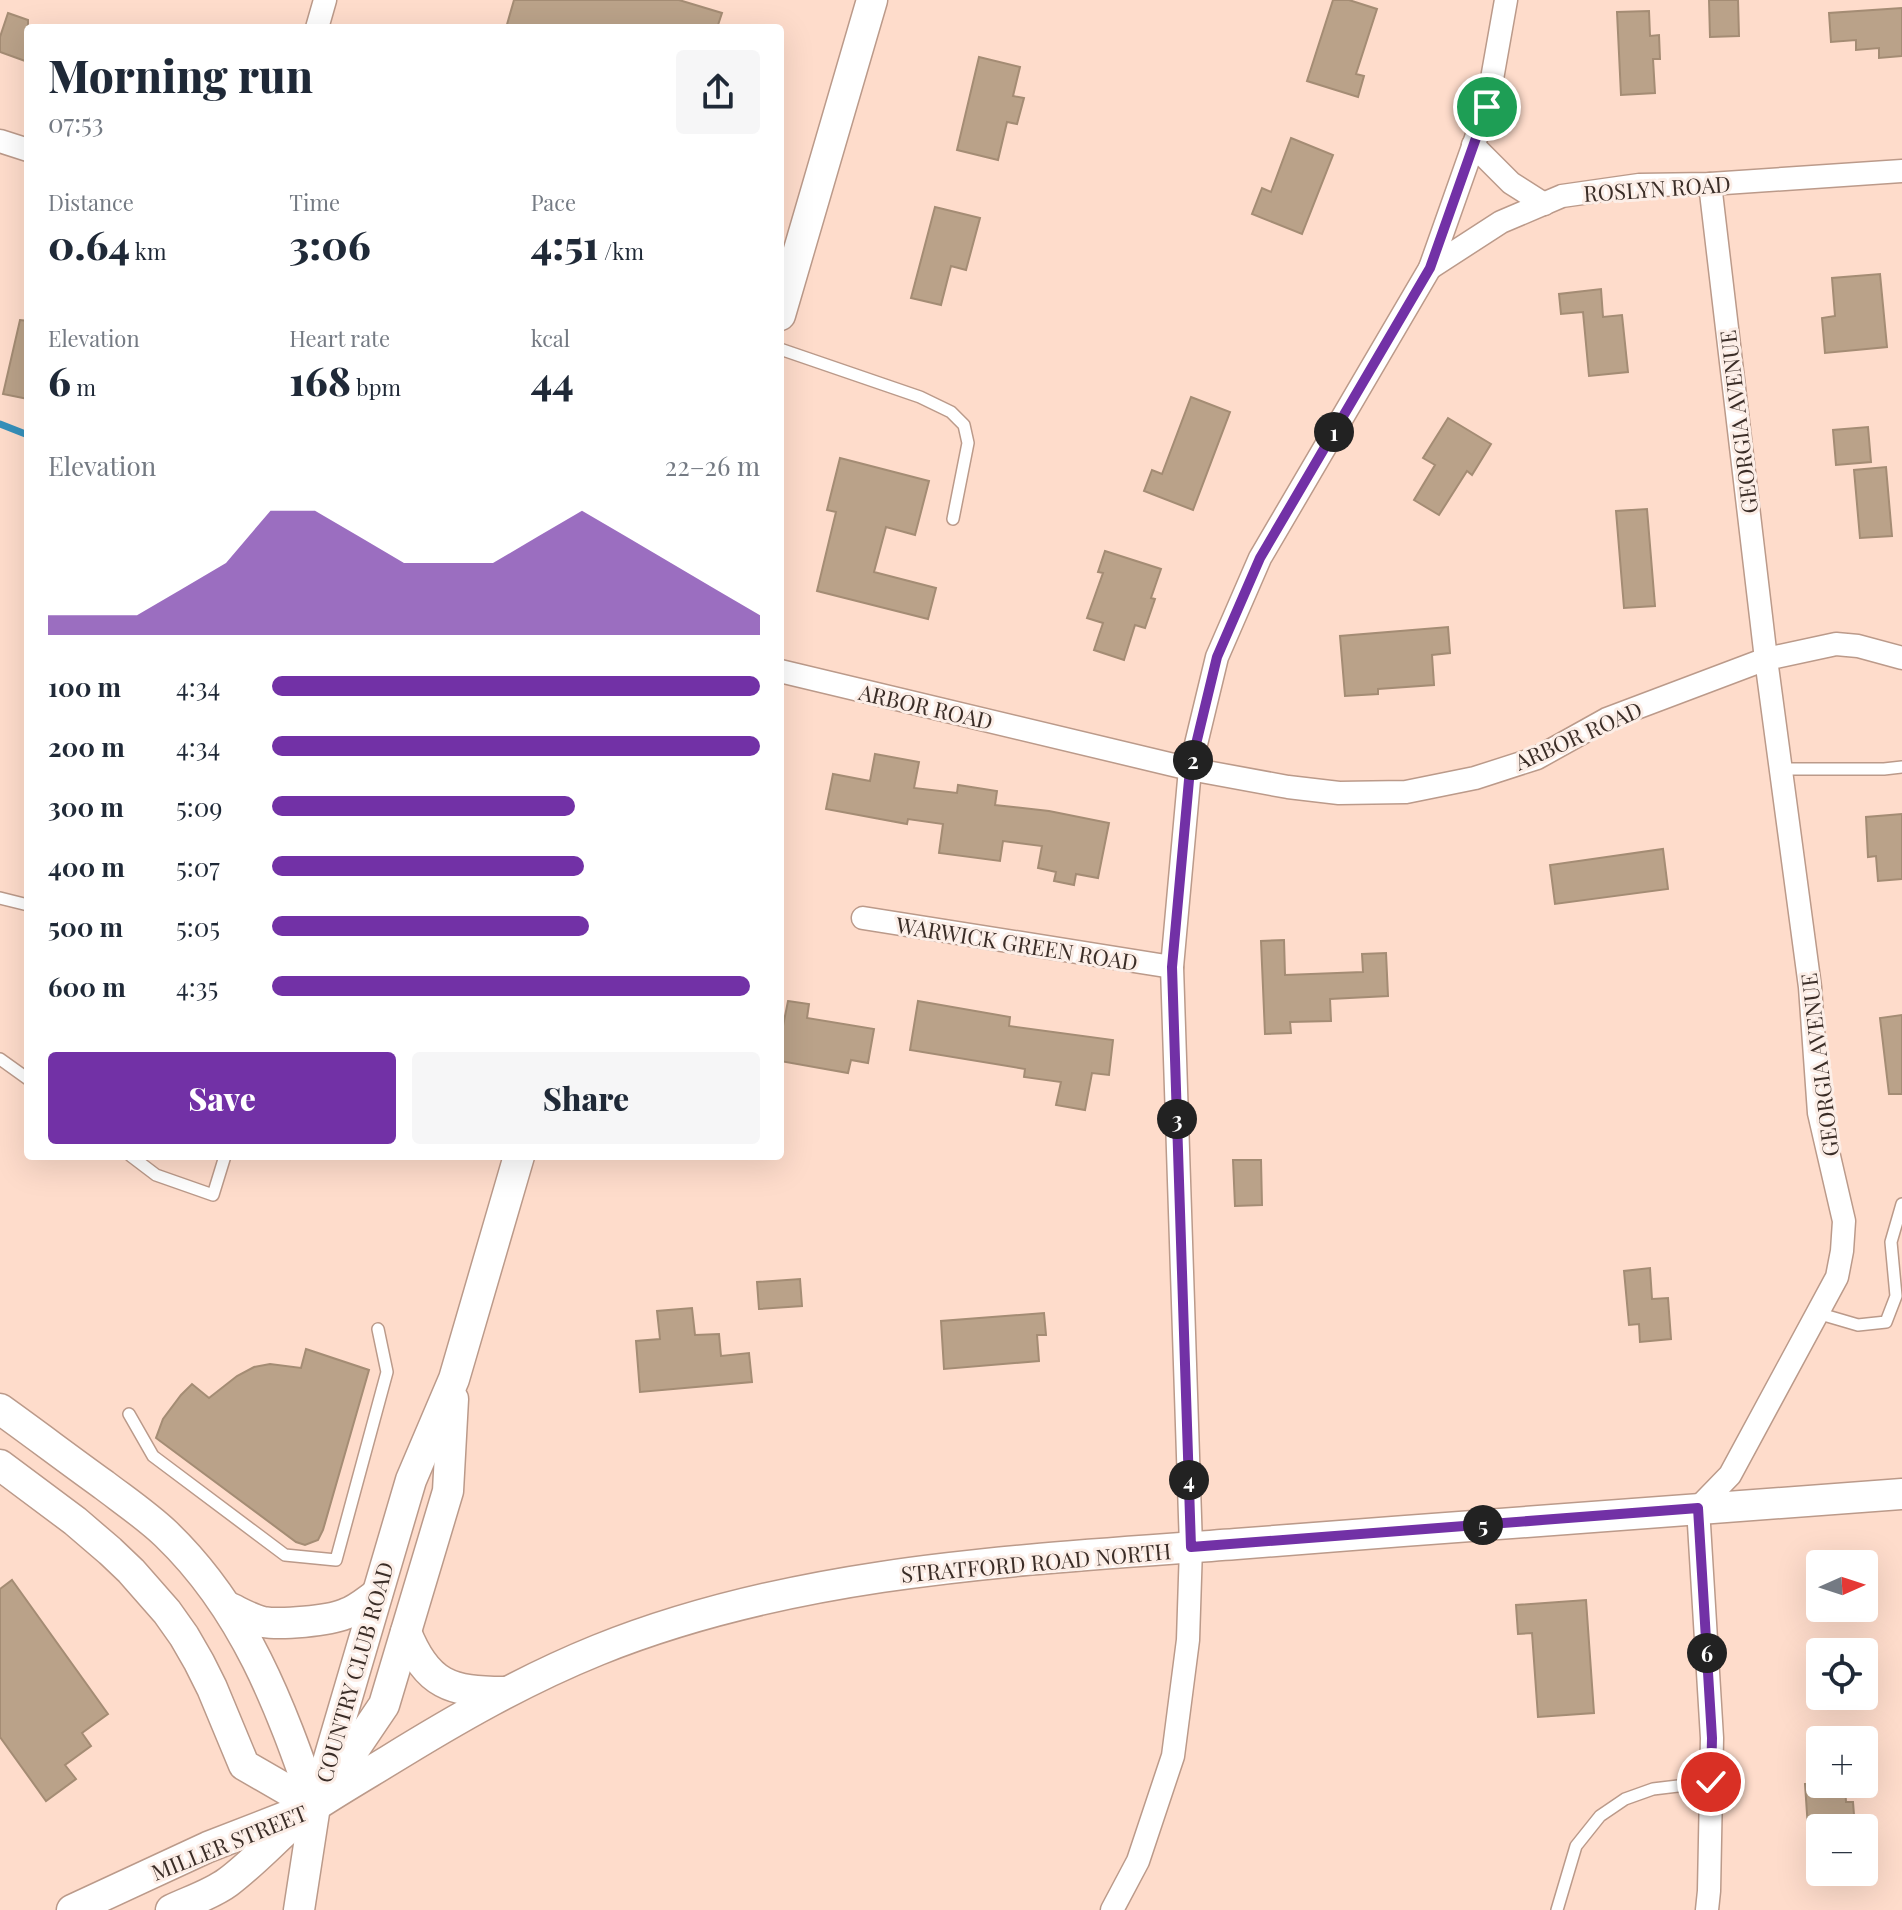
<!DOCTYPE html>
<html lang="en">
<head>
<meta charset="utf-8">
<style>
  body { margin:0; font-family:"Playfair Display",serif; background:#f6f6f7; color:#1f2937; height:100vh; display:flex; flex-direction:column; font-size:30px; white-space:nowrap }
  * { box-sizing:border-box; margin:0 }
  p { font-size:26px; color:#747a83 }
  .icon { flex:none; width:44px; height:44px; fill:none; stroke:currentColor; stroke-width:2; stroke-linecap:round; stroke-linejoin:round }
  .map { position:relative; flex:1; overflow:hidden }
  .side { position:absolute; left:24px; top:24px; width:760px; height:1136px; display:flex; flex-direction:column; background:#fff; border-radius:8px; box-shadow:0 8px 32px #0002 }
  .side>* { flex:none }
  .needle { width:52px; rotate:87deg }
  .buttons { position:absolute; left:1806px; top:1550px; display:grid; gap:16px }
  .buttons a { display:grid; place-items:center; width:72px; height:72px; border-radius:8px; background:#fff; box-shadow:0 8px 32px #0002; font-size:40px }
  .pin { position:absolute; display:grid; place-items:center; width:68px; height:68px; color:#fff; margin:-34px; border:4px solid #fff; border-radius:50%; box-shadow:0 2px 8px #0007 }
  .km { position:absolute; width:40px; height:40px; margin:-20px; border-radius:50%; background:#222; color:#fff; font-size:22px; line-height:40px; text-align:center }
  .round { display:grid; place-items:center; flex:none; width:84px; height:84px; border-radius:8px; background:#f6f6f7 }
  .head { display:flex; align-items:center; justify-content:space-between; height:136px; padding:0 24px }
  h1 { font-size:44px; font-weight:800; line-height:60px }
  .stats { display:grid; grid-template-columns:repeat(3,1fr); gap:12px; height:136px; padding:8px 24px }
  .stats div { display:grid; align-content:center }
  .stats b { font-size:40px; font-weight:800 }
  .stats small { font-size:22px; font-weight:400 }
  .stats p { font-size:22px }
  .chart { height:224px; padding:16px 24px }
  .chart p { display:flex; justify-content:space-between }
  .chart svg { width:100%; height:144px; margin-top:8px; fill:#7231a6; opacity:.7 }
  .button { display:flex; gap:16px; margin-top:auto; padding:16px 24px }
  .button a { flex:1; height:92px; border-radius:8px; background:#7231a6; color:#fff; font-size:32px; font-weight:800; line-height:92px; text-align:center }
  .button a+a { background:#f6f6f7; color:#1f2937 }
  ul { padding:0 24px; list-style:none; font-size:26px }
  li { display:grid; grid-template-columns:128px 96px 1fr; align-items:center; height:60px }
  li i { height:20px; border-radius:10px; background:#7231a6 }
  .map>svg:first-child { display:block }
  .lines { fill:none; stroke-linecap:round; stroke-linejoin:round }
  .stream { stroke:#3690bb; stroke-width:7 }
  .building { fill:#baa289; stroke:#a48c74; stroke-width:2 }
  .lane-casing { stroke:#bb9a8a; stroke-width:14 }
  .street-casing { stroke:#bb9a8a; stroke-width:25 }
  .secondary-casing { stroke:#bb9a8a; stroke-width:33 }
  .lane { stroke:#fff; stroke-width:11 }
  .street { stroke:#fff; stroke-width:22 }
  .secondary { stroke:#fff; stroke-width:30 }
  .route-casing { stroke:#fff; stroke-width:16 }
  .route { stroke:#7231a6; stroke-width:10 }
  .labels { text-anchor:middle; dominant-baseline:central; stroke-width:6; stroke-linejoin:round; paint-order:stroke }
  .street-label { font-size:22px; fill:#3a2d27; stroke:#fceee7 }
</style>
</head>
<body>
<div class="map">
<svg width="1902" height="1910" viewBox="0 0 1902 1910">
  <rect width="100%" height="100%" fill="#fedccb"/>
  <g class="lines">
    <path class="stream" d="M 0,424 L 28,435"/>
  </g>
  <g class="building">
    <path d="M 514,0 L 679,0 L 722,13 L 717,28 L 506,28 Z"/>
    <path d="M 1333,0 L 1349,0 L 1377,9 L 1356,74 L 1364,76 L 1358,97 L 1307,81 Z"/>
    <path d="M 1709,0 L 1738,0 L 1739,36 L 1710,37 Z"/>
    <path d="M 1902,8 L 1902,56 L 1879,58 L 1879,48 L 1856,50 L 1856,40 L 1831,42 L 1829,13 Z"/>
    <path d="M 1649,11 L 1650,36 L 1659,35 L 1660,59 L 1653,59 L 1655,93 L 1621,95 L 1617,12 Z"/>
    <path d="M 8,13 L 28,20 L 28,62 L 0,52 L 0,37 Z"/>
    <path d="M 979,57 L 1020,67 L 1013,96 L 1024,98 L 1017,124 L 1007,122 L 998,160 L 957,150 Z"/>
    <path d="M 1291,138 L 1333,155 L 1302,234 L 1252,214 L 1262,188 L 1271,192 Z"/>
    <path d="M 935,207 L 980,218 L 966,270 L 951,266 L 941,305 L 911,298 Z"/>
    <path d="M 1880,274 L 1887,347 L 1825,353 L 1822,318 L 1835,316 L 1832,278 Z"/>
    <path d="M 1601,289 L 1603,317 L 1622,315 L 1628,372 L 1589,376 L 1583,312 L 1561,314 L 1559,294 Z"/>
    <path d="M 20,320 L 28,321 L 28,399 L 3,394 Z"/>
    <path d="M 1191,397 L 1230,412 L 1193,510 L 1144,491 L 1152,470 L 1162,474 Z"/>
    <path d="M 1448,418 L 1491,444 L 1472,475 L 1467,471 L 1439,515 L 1414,500 L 1435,465 L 1423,458 Z"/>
    <path d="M 1868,427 L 1871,462 L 1836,465 L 1833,430 Z"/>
    <path d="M 840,458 L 929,481 L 915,535 L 886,527 L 874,572 L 936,588 L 928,619 L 817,591 L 836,512 L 827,510 Z"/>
    <path d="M 1886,467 L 1892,536 L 1860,538 L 1854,470 Z"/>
    <path d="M 1647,509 L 1655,606 L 1624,608 L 1616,511 Z"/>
    <path d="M 1105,551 L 1161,569 L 1151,598 L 1155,599 L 1145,628 L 1135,625 L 1124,660 L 1094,650 L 1103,623 L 1087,618 L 1103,573 L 1098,572 Z"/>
    <path d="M 1448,627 L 1450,653 L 1432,655 L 1434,685 L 1378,689 L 1378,694 L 1345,696 L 1340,636 Z"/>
    <path d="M 875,754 L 919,762 L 914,788 L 957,793 L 958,785 L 997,791 L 995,805 L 1049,811 L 1109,823 L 1098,878 L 1076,874 L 1074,885 L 1054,881 L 1056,872 L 1038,868 L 1042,846 L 1003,841 L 1000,861 L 939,853 L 943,824 L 908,819 L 907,824 L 826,809 L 833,774 L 870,781 Z"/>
    <path d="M 1902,814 L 1902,879 L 1878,881 L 1876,856 L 1868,857 L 1866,817 Z"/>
    <path d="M 1663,849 L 1668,889 L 1555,904 L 1550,865 Z"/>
    <path d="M 1284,940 L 1285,975 L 1363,972 L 1362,954 L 1386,953 L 1388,996 L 1330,999 L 1331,1021 L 1290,1022 L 1291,1033 L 1265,1034 L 1261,941 Z"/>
    <path d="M 788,1001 L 809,1004 L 807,1018 L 874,1029 L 868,1063 L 851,1060 L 848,1073 L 780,1061 L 780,1025 L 783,1026 Z"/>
    <path d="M 918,1001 L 1010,1017 L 1009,1026 L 1113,1040 L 1109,1075 L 1092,1073 L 1085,1110 L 1056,1105 L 1061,1082 L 1024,1077 L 1025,1069 L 910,1050 Z"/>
    <path d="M 1902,1015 L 1902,1094 L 1889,1094 L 1880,1018 Z"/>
    <path d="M 1233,1160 L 1261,1160 L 1262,1205 L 1235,1206 Z"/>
    <path d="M 1650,1268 L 1652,1299 L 1668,1298 L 1671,1339 L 1640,1342 L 1639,1324 L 1629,1325 L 1624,1271 Z"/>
    <path d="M 800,1279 L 802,1306 L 759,1309 L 757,1282 Z"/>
    <path d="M 692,1308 L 695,1335 L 719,1334 L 721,1356 L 749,1353 L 752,1382 L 640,1392 L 636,1341 L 660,1339 L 657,1311 Z"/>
    <path d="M 1044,1313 L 1046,1335 L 1037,1335 L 1039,1361 L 944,1369 L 941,1321 Z"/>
    <path d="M 306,1349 L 369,1370 L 323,1530 L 318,1540 L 305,1545 L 296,1542 L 156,1438 L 163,1419 L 181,1395 L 192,1384 L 209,1398 L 237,1376 L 254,1367 L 270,1364 L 301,1368 Z"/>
    <path d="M 12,1580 L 108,1714 L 82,1733 L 91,1746 L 65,1765 L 76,1779 L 46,1801 L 0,1737 L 0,1589 Z"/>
    <path d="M 1586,1600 L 1594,1713 L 1538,1717 L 1532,1633 L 1518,1634 L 1516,1605 Z"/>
    <path d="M 1805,1784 L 1845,1784 L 1846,1802 L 1853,1802 L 1855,1828 L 1808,1828 Z"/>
  </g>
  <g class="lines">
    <defs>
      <g id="lane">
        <path d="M 780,349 L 920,397 L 951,412 L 964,425 L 968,443 L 953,519"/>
        <path d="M 1781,769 L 1884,769 L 1902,767"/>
        <path d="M 0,898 L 28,905"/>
        <path d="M 0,1059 L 28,1079"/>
        <path d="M 131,1156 L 156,1175 L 213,1195 L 225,1156"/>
        <path d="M 1817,1313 L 1858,1325 L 1886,1322 L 1896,1296 L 1891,1242 L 1902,1204"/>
        <path d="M 129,1414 L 153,1456 L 285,1555 L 336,1560 L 387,1372 L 378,1329"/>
        <path d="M 1557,1910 L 1576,1846 L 1600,1816 L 1625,1799 L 1653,1789 L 1711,1782"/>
      </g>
      <g id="street">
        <path d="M 317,28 L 325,0"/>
        <path d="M 0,141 L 28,150"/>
        <path d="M 1473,145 L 1511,183 L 1544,204"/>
        <path d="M 1430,268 L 1501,222 L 1562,196 L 1639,185 L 1710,184 L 1902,171"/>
        <path d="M 780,671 L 1190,769 L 1288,787 L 1339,793 L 1406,792 L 1475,778 L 1537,758 L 1607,719 L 1766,659 L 1836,644 L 1858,646 L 1902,658"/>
        <path d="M 863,918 L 1172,967"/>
        <path d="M 1112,1910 L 1138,1861 L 1173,1756 L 1188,1640 L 1191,1547 L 1172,967 L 1190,769 L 1217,657 L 1260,558 L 1430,268 L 1487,107 L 1506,0"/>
        <path d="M 1707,1910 L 1709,1891 L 1712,1738 L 1698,1508 L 1730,1475 L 1837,1277 L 1842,1251 L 1844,1221 L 1819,1113 L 1810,987 L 1766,659 L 1710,184"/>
      </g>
      <g id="secondary">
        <path d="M 780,315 L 872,0"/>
        <path d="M 0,1409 C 35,1434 69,1460 104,1485 C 125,1501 147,1516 166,1534 C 245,1610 280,1705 315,1806"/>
        <path d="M 0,1465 L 75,1521 L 110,1551 L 131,1571 L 167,1612 L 184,1636 L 199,1662 L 212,1688 L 244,1765 L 315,1806"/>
        <path d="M 228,1607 C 239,1612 250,1619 263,1622 C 281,1625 328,1621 345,1614 C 357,1610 367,1601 377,1594"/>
        <path d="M 406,1632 C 427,1685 451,1692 504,1692"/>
        <path d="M 330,1785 L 384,1705 L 448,1491 L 453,1399"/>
        <path d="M 72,1910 L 208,1847 L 298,1812"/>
        <path d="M 171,1910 C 190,1901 212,1894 228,1882 C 260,1858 286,1826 318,1804 C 341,1789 365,1775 388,1761 C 456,1719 524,1680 598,1650 C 799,1569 1023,1560 1236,1544 C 1458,1527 1680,1509 1902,1494"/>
        <path d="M 299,1910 L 315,1806 L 411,1480 L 454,1379 L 519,1156"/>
      </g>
    </defs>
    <use href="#lane" class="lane-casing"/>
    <use href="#street" class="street-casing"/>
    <use href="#secondary" class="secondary-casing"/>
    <use href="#lane" class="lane"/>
    <use href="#street" class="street"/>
    <use href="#secondary" class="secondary"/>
  </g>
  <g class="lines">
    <defs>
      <path id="route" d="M 1487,107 L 1430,268 L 1260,558 L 1217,657 L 1190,769 L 1172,967 L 1191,1547 L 1698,1508 L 1712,1738 L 1711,1782"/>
    </defs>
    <use href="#route" class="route-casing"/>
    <use href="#route" class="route"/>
  </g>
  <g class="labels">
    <g class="street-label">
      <text transform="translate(1657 188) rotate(-4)">ROSLYN ROAD</text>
      <text transform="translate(1738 422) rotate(-97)">GEORGIA AVENUE</text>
      <text transform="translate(926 706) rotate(13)">ARBOR ROAD</text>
      <text transform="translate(1578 735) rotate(-24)">ARBOR ROAD</text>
      <text transform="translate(1017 943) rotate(9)">WARWICK GREEN ROAD</text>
      <text transform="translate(1819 1065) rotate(-97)">GEORGIA AVENUE</text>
      <text transform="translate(1036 1562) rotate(-5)">STRATFORD ROAD NORTH</text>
      <text transform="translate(354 1672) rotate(-74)">COUNTRY CLUB ROAD</text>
      <text transform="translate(229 1842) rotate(-22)">MILLER STREET</text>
    </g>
  </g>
</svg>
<div class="buttons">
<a><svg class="needle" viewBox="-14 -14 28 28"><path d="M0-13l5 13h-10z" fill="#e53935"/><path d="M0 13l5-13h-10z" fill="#747a83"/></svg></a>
<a><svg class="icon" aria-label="locate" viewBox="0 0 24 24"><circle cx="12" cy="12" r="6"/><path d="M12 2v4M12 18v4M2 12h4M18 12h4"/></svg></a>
<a>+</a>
<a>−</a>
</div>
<div class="pin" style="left:1487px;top:107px;background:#1e9e55"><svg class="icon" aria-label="arrive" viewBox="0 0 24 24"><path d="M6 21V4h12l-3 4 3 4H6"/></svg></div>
<div class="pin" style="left:1711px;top:1782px;background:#d93025"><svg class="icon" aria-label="check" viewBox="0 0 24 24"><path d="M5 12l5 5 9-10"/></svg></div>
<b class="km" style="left:1334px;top:432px">1</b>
<b class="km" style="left:1193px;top:760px">2</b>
<b class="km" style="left:1177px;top:1119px">3</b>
<b class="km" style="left:1189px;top:1480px">4</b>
<b class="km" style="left:1483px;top:1525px">5</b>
<b class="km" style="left:1707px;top:1653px">6</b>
<section class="side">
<div class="head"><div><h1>Morning run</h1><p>07:53</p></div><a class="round"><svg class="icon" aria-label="share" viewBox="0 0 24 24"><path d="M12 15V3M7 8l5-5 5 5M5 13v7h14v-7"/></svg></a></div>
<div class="stats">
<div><p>Distance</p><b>0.64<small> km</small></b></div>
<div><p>Time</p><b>3:06</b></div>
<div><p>Pace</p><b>4:51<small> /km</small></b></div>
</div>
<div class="stats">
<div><p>Elevation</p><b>6<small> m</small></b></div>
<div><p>Heart rate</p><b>168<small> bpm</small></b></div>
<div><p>kcal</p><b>44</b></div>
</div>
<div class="chart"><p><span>Elevation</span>22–26 m</p>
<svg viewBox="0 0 160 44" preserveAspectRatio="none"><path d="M0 44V38L10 38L20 38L30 30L40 22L50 6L60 6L70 14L80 22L90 22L100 22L110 14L120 6L130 14L140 22L150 30L160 38V44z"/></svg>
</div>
<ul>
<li><b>100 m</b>4:34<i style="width:100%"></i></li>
<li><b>200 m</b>4:34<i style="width:100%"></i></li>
<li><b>300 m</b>5:09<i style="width:62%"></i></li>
<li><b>400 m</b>5:07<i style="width:64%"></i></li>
<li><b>500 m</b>5:05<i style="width:65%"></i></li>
<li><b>600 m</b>4:35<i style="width:98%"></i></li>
</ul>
<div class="button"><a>Save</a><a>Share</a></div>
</section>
</div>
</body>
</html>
